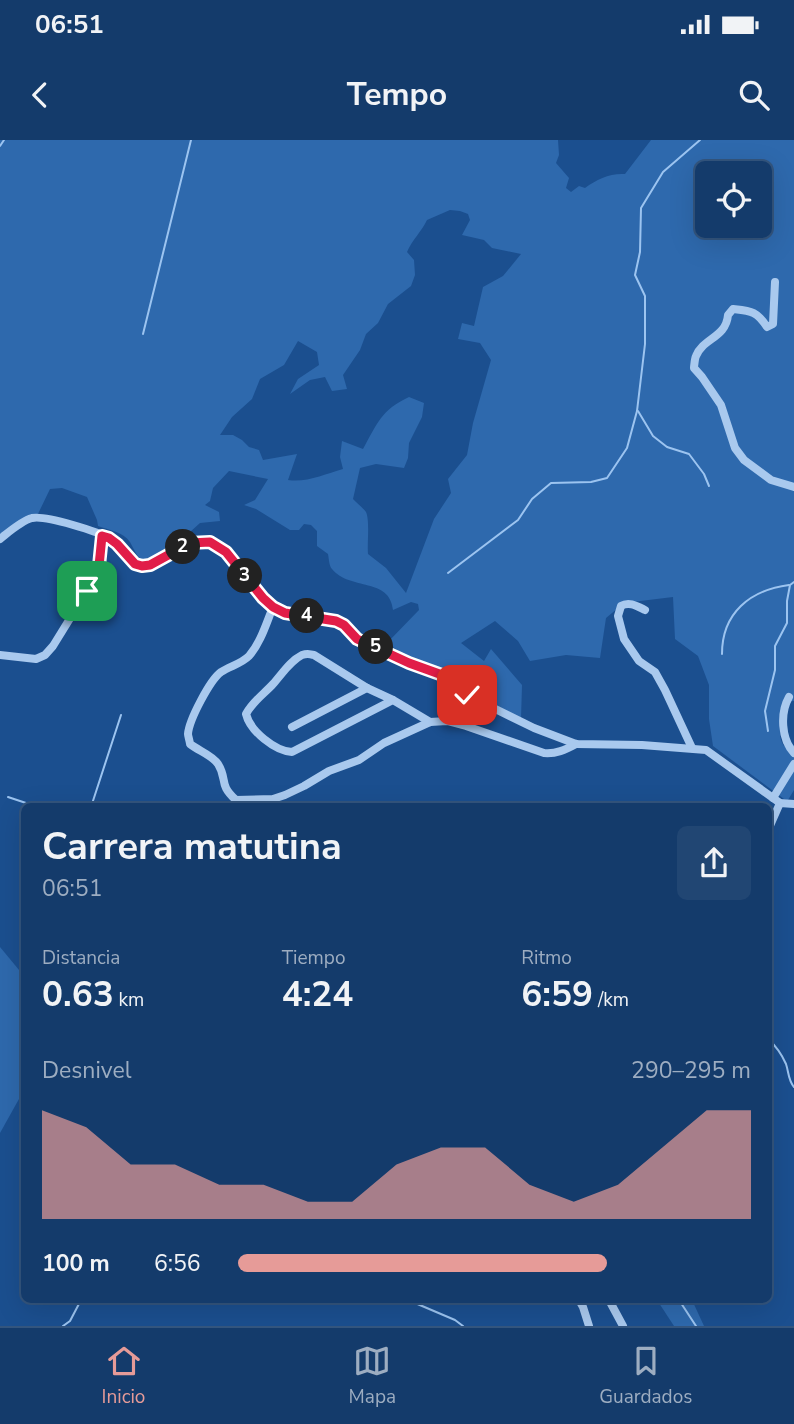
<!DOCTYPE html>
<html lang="es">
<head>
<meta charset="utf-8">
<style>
  body { margin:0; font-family:"Nunito Sans",sans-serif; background:#214673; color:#f1f3f6; height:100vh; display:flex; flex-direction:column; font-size:26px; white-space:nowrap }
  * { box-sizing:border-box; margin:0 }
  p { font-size:23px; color:#9dadc1 }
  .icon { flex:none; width:38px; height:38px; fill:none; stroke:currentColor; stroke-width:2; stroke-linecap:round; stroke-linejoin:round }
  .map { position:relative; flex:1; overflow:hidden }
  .panel { position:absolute; left:21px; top:663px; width:751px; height:500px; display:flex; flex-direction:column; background:#143b6b; border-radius:10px; box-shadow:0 7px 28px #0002,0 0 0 2px #33557e }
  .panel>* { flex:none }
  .tools { position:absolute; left:695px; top:21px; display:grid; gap:14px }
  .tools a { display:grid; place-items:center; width:77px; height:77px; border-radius:10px; background:#143b6b; box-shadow:0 7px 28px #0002,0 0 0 2px #33557e; font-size:35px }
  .pin { position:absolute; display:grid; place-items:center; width:60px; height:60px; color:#fff; margin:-30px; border-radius:14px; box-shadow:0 4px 10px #0006 }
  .km { position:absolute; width:35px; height:35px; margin:-18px; border-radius:50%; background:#222; color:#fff; font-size:19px; line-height:35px; text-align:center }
  .round { display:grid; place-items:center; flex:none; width:74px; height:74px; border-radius:10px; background:#214673 }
  .head { display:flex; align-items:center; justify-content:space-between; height:119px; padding:0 21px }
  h1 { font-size:38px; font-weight:700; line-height:52px }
  .metrics { display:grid; grid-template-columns:repeat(3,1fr); gap:10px; height:119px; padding:7px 21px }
  .metrics div { display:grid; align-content:center }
  .metrics b { font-size:35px; font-weight:700 }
  .metrics small { font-size:19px; font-weight:400 }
  .metrics p { font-size:19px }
  .chart { height:196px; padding:14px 21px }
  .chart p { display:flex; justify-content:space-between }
  .chart svg { width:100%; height:126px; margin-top:7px; fill:#e69b98; opacity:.7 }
  ul { padding:0 21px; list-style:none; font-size:23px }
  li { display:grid; grid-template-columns:112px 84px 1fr; align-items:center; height:52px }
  li i { height:18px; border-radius:9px; background:#e69b98 }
  .status { display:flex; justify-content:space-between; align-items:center; height:49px; padding:0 35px; background:#143b6b; direction:ltr }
  .status svg { height:19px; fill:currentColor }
  header { display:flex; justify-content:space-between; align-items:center; height:91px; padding:0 21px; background:#143b6b; font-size:32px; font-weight:700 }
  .dock { display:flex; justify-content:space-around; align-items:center; height:98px; border-top:2px solid #33557e; background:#143b6b; font-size:19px; color:#9dadc1 }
  .dock a { display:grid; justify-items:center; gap:4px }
  .dock .active { color:#e69b98 }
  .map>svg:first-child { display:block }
  .green { fill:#2e69ad; fill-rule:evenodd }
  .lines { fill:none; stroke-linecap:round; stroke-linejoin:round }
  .stream { stroke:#9cc4f0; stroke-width:2 }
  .minor { stroke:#a9c9ee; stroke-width:8 }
  .route-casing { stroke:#fff; stroke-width:14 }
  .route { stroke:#e11d48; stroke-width:9 }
</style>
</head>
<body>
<div class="status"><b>06:51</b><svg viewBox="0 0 49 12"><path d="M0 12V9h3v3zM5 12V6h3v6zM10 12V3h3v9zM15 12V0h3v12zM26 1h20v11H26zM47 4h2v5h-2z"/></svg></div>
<header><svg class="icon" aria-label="back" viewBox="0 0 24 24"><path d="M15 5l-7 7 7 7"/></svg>Tempo<svg class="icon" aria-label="search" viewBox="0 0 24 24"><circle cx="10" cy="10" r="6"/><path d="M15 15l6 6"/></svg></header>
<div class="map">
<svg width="794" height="1186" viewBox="0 0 794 1186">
  <rect width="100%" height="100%" fill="#1b4f8f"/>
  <g class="green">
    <path d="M 0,0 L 558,0 L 559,15 L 556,23 L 569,38 L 566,48 L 571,52 L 579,46 L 585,48 C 597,39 610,33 625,34 L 651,0 L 794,0 L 794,561 L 790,561 C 785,577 774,591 784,606 L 794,605 L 794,650 L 788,660 L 784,659 L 713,606 L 709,579 L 709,545 L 698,516 L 675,499 L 673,457 L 624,463 L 606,478 L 600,518 L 566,515 L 530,521 L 518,501 L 495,481 L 461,503 L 484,521 L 491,509 L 522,545 L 521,579 L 485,563 L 458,537 L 409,518 L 387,503 L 419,470 L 418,464 L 411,462 L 393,470 C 390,437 350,451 332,429 C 329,426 329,419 328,414 L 317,406 L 317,391 L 311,385 L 304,384 L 299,390 L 290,390 L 256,369 L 244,365 L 255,360 L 268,339 L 229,331 L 213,348 L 210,361 L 205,365 L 219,372 L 220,381 L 200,383 L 190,392 L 195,404 L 166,420 L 143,422 C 136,415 135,411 130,402 C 123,392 109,390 98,386 L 97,380 L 87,357 L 62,348 L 50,349 L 37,376 L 0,401 ZM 707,33 L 760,33 L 760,86 L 707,86 ZM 450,70 L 460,71 L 468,74 L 470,80 L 462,95 L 484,100 L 492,108 L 521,114 L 503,136 L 483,147 L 474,186 L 462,183 L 458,199 L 480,203 L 491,220 L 473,283 L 467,315 L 448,339 L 451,353 L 434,379 L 406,453 L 386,428 L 368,414 C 367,403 370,381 366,372 C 363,368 357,363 353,359 L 360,328 L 376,324 L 404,328 L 408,318 L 409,303 L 422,277 L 424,263 L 409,257 C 381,270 377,284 363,309 L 342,301 L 340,317 L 343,329 C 325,334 306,343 288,340 L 297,314 L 263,320 L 259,310 L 249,307 L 242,300 L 233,295 L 220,295 L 232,277 L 252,259 L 260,239 L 284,225 L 298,201 L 317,212 L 319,225 L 298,239 L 290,254 L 310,240 L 325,237 L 332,251 L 347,249 L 343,235 L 360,210 L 366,194 L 378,183 L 388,164 L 411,146 L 415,135 L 414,120 L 407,112 C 412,100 422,91 427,80 Z"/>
    <path d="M 0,807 L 24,836 L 24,950 L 0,993 Z"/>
    <path d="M 657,1160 L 692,1160 L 704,1186 L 674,1186 Z"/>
  </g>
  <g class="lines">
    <g class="stream">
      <path d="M 0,6 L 4,0"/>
      <path d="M 143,194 L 191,0"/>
      <path d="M 638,271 L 653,296 L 667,307 L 689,314 L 704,334 L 709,346"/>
      <path d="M 448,433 L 518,380 L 532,359 L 551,343 L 591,342 L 607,338 L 627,308 L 637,271 L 645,204 L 645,156 L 635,135 L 640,112 L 641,68 L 663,32 L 700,0"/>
      <path d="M 722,514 C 722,473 750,450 789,445"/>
      <path d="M 768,591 L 765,571 L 775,530 L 775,506 L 787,483 L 787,461 L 790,445 L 794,442"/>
      <path d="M 8,657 L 38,667"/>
      <path d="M 91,667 L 121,575"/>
      <path d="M 768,899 C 776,906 782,915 786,924 C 789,933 788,940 794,947"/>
      <path d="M 408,1160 L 455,1180 L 463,1186"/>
      <path d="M 679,1160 L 696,1186"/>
      <path d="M 63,1186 L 70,1181 L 81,1160"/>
    </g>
    <g class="minor">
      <path d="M 775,142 L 773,184 L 767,187 C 757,171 751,171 733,169 L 728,175 C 726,198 703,198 696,216 C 695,217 694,227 694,228 L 702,237 L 721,265 L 735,308 L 744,320 L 771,340 L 794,347"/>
      <path d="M 0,399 C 9,392 21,381 32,378 C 46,375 99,392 111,399 C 126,410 128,427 150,425 L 190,403 L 210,402 L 226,412 L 273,467 L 285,473 L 336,481 L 344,485 L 357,499 L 409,523 L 445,536 L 467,555 L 534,588 L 576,604 L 642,605 L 706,610 L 780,663 L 794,664"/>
      <path d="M 645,470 C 637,466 629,461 621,466 L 618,476 L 624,499 L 639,521 L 655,532 L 665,550 L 692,608"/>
      <path d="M 0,515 L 36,519 L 45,515 L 53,506 L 87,451 L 99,426 L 102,396"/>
      <path d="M 789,557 C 780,573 781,599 794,613"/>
      <path d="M 393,560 L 292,612 C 275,611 250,591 246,574 C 253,561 264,554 273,544 C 282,534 290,521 302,515 C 308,513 308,514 314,515 L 367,548 L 393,560 L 430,582"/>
      <path d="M 292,587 L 367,548"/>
      <path d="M 773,658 L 794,624"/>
      <path d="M 236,660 L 273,659 L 285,655 L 304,646 L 329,631 L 359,620 L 384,603 L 430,582 L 447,581 L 466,586 L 544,613 C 556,614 565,610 576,604"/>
      <path d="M 236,667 L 236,660 C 218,644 228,640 218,624 C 212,615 199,611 190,604 C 190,602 188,596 188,594 C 189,580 210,540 221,532 C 230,526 241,524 249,516 C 261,502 266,484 273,467"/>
      <path d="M 768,705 L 769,688 L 780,663"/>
      <path d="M 579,1160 L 583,1167 L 589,1186"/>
      <path d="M 609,1160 L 623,1186"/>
    </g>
  </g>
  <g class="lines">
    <defs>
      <path id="route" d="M 87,451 L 99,426 L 102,396 L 109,398 L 117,404 L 135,424 L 142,426 L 150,425 L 190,403 L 210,402 L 226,412 L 263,458 L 273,467 L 285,473 L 336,481 L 344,485 L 357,499 L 409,523 L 445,536 L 467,555"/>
    </defs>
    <use href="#route" class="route-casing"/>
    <use href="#route" class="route"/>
  </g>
</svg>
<div class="tools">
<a><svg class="icon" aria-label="locate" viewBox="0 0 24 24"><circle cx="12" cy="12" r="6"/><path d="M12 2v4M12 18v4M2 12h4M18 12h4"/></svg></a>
</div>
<div class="pin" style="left:87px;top:451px;background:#1e9e55"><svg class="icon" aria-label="arrive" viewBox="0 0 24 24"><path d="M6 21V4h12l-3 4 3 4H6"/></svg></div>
<div class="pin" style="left:467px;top:555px;background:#d93025"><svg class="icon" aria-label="check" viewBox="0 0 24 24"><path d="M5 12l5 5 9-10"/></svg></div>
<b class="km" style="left:183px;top:407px">2</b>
<b class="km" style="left:245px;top:436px">3</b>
<b class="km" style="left:307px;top:476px">4</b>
<b class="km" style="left:376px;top:507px">5</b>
<section class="panel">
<div class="head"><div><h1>Carrera matutina</h1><p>06:51</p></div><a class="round"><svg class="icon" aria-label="share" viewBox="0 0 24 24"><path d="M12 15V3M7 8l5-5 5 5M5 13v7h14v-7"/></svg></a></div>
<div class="metrics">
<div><p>Distancia</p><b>0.63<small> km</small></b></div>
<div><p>Tiempo</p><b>4:24</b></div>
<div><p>Ritmo</p><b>6:59<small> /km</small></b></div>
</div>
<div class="chart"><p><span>Desnivel</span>290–295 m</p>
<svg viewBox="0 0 160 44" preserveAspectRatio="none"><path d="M0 44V6L10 12L20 25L30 25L40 32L50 32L60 38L70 38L80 25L90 19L100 19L110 32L120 38L130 32L140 19L150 6L160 6V44z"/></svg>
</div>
<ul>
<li><b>100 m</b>6:56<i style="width:72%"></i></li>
</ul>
</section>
</div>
<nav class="dock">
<a class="active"><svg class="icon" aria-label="home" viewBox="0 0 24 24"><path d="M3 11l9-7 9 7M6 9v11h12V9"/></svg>Inicio</a>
<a><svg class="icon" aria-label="map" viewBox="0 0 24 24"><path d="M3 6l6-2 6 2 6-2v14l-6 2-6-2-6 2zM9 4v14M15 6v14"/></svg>Mapa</a>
<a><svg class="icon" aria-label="saved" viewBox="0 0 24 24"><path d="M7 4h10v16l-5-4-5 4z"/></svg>Guardados</a>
</nav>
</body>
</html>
